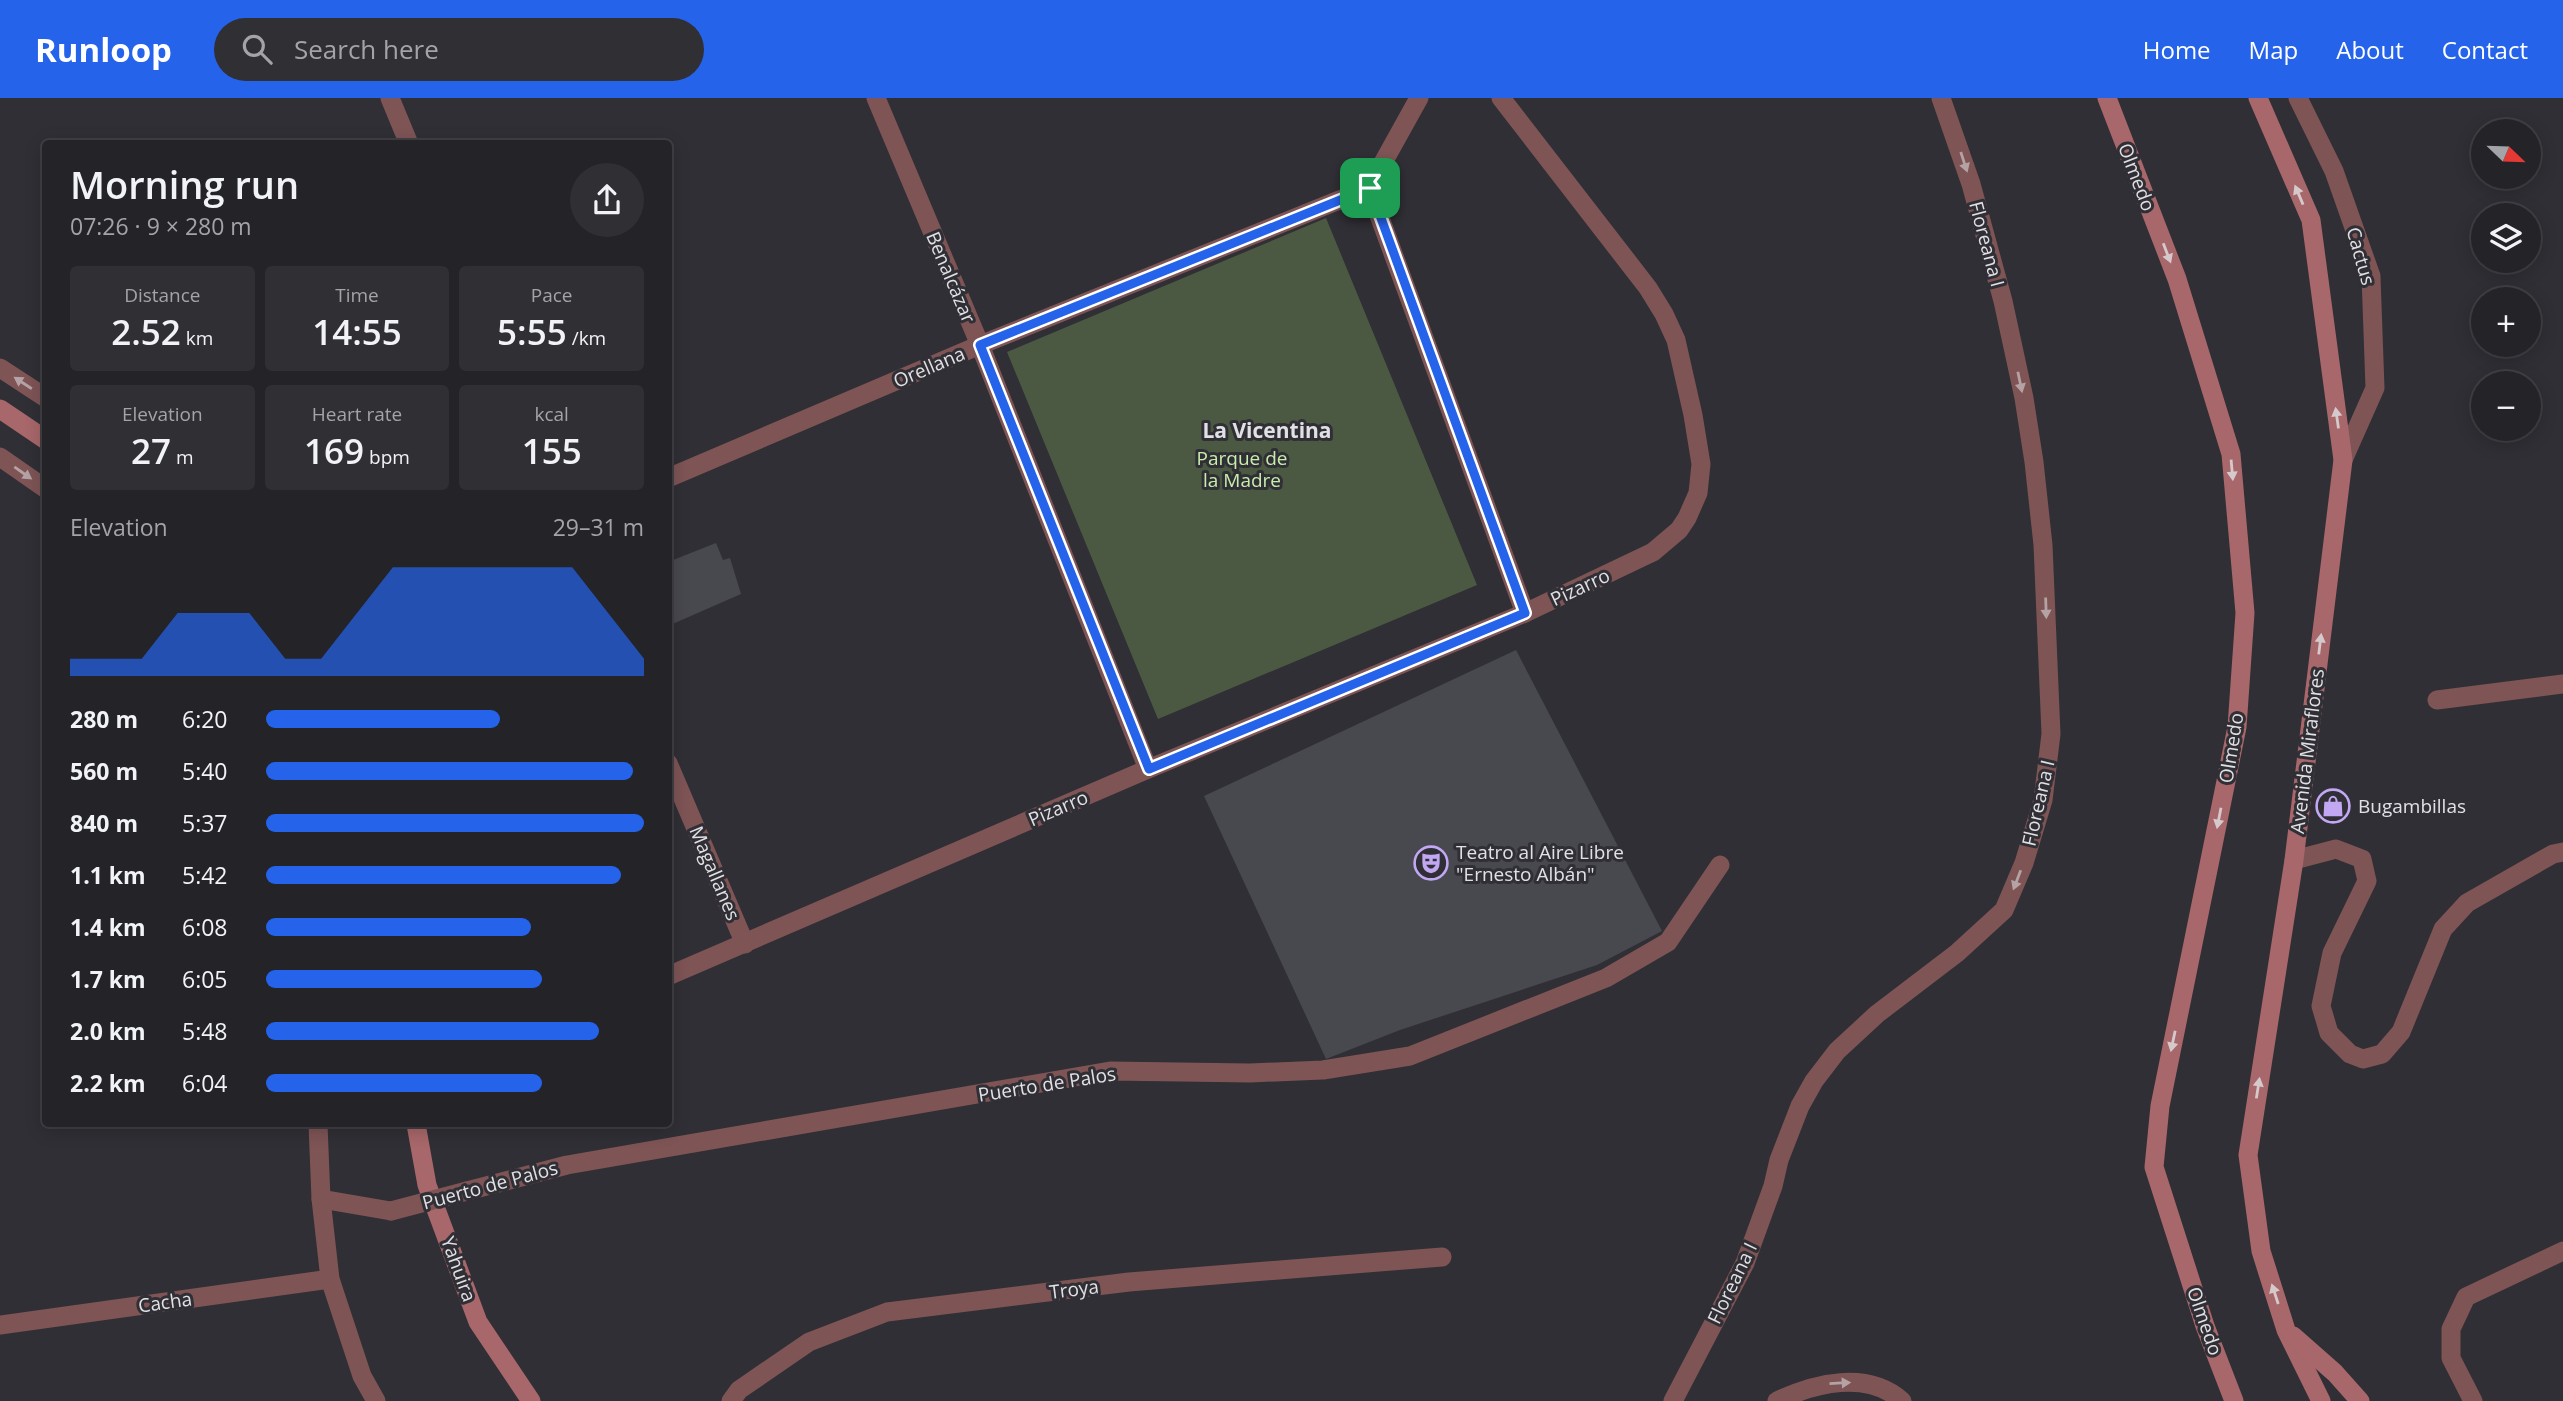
<!DOCTYPE html>
<html lang="en">
<head>
<meta charset="utf-8">
<style>
  body { margin:0; font-family:"Open Sans",sans-serif; background:#2f2f34; color:#f1f3f6; height:100vh; display:flex; flex-direction:column; font-size:26px; white-space:nowrap }
  * { box-sizing:border-box; margin:0 }
  p { font-size:23px; color:#a3a4a8 }
  .icon { flex:none; width:38px; height:38px; fill:none; stroke:currentColor; stroke-width:2; stroke-linecap:round; stroke-linejoin:round }
  .map { position:relative; flex:1; overflow:hidden }
  .details { position:absolute; left:42px; top:42px; width:630px; height:987px; display:flex; flex-direction:column; background:#232328; border-radius:7px; box-shadow:0 4px 18px #0003,0 0 0 2px #404045 }
  .details>* { flex:none }
  .needle { width:46px; rotate:113deg }
  .fabs { position:absolute; left:2471px; top:21px; display:grid; gap:14px }
  .fabs a { display:grid; place-items:center; width:70px; height:70px; border-radius:50%; background:#232328; box-shadow:0 4px 18px #0003,0 0 0 2px #404045; font-size:35px }
  .pin { position:absolute; display:grid; place-items:center; width:60px; height:60px; color:#fff; margin:-30px; border-radius:14px; box-shadow:0 4px 10px #0006 }
  .round { display:grid; place-items:center; flex:none; width:74px; height:74px; border-radius:37px; background:#2f2f34 }
  .head { display:flex; align-items:center; justify-content:space-between; height:119px; padding:0 28px }
  h1 { font-size:38px; font-weight:600; line-height:52px }
  .stats { display:grid; grid-template-columns:repeat(3,1fr); gap:10px; height:119px; padding:7px 28px }
  .stats div { display:grid; align-content:center; border-radius:7px; background:#2f2f34; text-align:center }
  .stats b { font-size:35px; font-weight:600 }
  .stats small { font-size:19px; font-weight:400 }
  .stats p { font-size:19px }
  .chart { height:196px; padding:14px 28px }
  .chart p { display:flex; justify-content:space-between }
  .chart svg { width:100%; height:126px; margin-top:7px; fill:#2563eb; opacity:.7 }
  ul { padding:0 28px; list-style:none; font-size:23px }
  li { display:grid; grid-template-columns:112px 84px 1fr; align-items:center; height:52px }
  li i { height:18px; border-radius:9px; background:#2563eb }
  header { display:flex; align-items:center; gap:42px; box-sizing:border-box; height:98px; padding:0 35px; background:#2563eb; color:#fff }
  header strong { font-size:33px }
  nav { display:flex; gap:38px; margin-inline-start:auto; font-size:24px }
  .search { width:490px; height:63px; background:#2f2f34; display:flex; align-items:center; gap:18px; box-sizing:border-box; padding:0 24px; border-radius:38px; color:#a3a4a8; font-size:26px }
  .map>svg:first-child { display:block }
  .green { fill:#4c5942 }
  .building { fill:#48484f }
  .lines { fill:none; stroke-linecap:round; stroke-linejoin:round }
  .service { stroke:#7e5455; stroke-width:19 }
  .minor { stroke:#7e5455; stroke-width:19 }
  .tertiary { stroke:#7e5455; stroke-width:19 }
  .secondary { stroke:#a8676a; stroke-width:19 }
  .minor-bridge { stroke:#7e5455; stroke-width:19 }
  .oneway { fill:#b4a2a4 }
  .oneway2 { fill:#d6c9cc }
  .route-casing { stroke:#fff; stroke-width:14 }
  .route { stroke:#2563eb; stroke-width:9 }
  .labels { text-anchor:middle; dominant-baseline:central; stroke-width:6; stroke-linejoin:round; paint-order:stroke }
  .street-label { font-size:19px; fill:#e1e1e5; stroke:#2f2f35 }
  .park-label { font-size:19px; fill:#c7ecab; stroke:#2f2f35 }
  .poi-label { font-size:19px; fill:#e1e1e5; stroke:#2f2f35; text-anchor:start }
  .neighbourhood-label { font-size:21px; font-weight:bold; fill:#e1e1e5; stroke:#2f2f35 }
</style>
</head>
<body>
<header>
<strong>Runloop</strong>
<div class="search"><svg class="icon" aria-label="search" viewBox="0 0 24 24"><circle cx="10" cy="10" r="6"/><path d="M15 15l6 6"/></svg>Search here</div>
<nav><a>Home</a><a>Map</a><a>About</a><a>Contact</a></nav>
</header>
<div class="map">
<svg width="2563" height="1303" viewBox="0 0 2563 1303">
  <rect width="100%" height="100%" fill="#2f2f35"/>
  <path class="green" d="M 1326,120 L 1477,487 L 1158,621 L 1007,254 Z"/>
  <g class="building">
    <path d="M 716,445 L 723,462 L 730,460 L 741,496 L 668,528 L 668,464 Z"/>
    <path d="M 1516,552 L 1662,833 L 1597,867 L 1400,932 L 1326,961 L 1204,698 Z"/>
  </g>
  <g class="lines">
    <path class="service" d="M 2473,1303 L 2451,1260 L 2451,1231 L 2466,1199 L 2563,1153"/>
    <g class="minor">
      <path d="M 390,0 L 409,46"/>
      <path d="M 876,0 L 980,247 L 1148,671"/>
      <path d="M 2298,0 L 2334,73 L 2371,178 L 2375,290 L 2343,362"/>
      <path d="M 1369,90 L 1525,515"/>
      <path d="M 668,380 L 980,247 L 1369,90 L 1419,0"/>
      <path d="M 2437,602 L 2563,586"/>
      <path d="M 668,665 L 745,846"/>
      <path d="M 2294,762 L 2336,751 L 2362,761 L 2367,783 L 2332,855 L 2321,908 L 2329,935 L 2350,956 L 2363,961 L 2382,956 L 2401,934 L 2443,831 L 2467,805 L 2553,756 L 2563,754"/>
      <path d="M 668,878 L 1148,671 L 1525,515 L 1653,454 L 1679,432 L 1687,420 L 1698,395 L 1701,366 L 1693,317 L 1676,242 L 1664,216 L 1648,190 L 1501,0"/>
      <path d="M 467,1093 L 567,1067 L 1110,973 L 1250,975 L 1323,972 L 1410,958 L 1606,880 L 1668,844 L 1720,767"/>
      <path d="M 321,1101 L 391,1113"/>
      <path d="M 0,1227 L 330,1181"/>
      <path d="M 731,1303 L 739,1292 L 809,1244 L 887,1214 L 1129,1184 L 1442,1159"/>
      <path d="M 1673,1303 L 1745,1165 L 1773,1088 L 1779,1062 L 1800,1008 L 1814,983 L 1837,953 L 1877,916 L 1957,855 L 2004,812 L 2024,765 L 2043,702 L 2051,636 L 2043,447 L 2034,364 L 2024,300 L 2003,203 L 1971,86 L 1941,0"/>
      <path d="M 1777,1303 C 1815,1285 1867,1272 1902,1303"/>
    </g>
    <g class="tertiary">
      <path d="M 0,270 L 46,300"/>
      <path d="M 0,359 L 46,391"/>
      <path d="M 318,1026 L 321,1101 L 330,1181 L 362,1278 L 376,1303"/>
    </g>
    <g class="secondary">
      <path d="M 2107,0 L 2177,181 L 2231,356 L 2245,515 L 2237,629 L 2160,1008 L 2154,1069 L 2205,1228 L 2234,1303"/>
      <path d="M 2258,0 L 2311,122 L 2343,362 L 2294,762 L 2248,1057 L 2261,1153 L 2286,1232 L 2321,1303"/>
      <path d="M 0,311 L 46,342"/>
      <path d="M 416,1026 L 427,1087 L 478,1224 L 531,1303"/>
      <path d="M 2293,1238 L 2335,1275 L 2360,1303"/>
    </g>
    <path class="minor-bridge" d="M 391,1113 L 467,1093"/>
  </g>
  <defs><path id="oneway-solid" d="M-6-.8H1V-3.2L6.5 0L1 3.2V.8H-6Z" transform="scale(1.75)"/></defs>
  <g class="oneway">
    <use href="#oneway-solid" transform="translate(1964 64) rotate(72)"/>
    <use href="#oneway-solid" transform="translate(2020 284) rotate(78)"/>
    <use href="#oneway-solid" transform="translate(23 285) rotate(-147)"/>
    <use href="#oneway-solid" transform="translate(23 375) rotate(35)"/>
    <use href="#oneway-solid" transform="translate(2046 510) rotate(88)"/>
    <use href="#oneway-solid" transform="translate(2017 782) rotate(111)"/>
    <use href="#oneway-solid" transform="translate(1840 1285) rotate(-3)"/>
  </g>
  <g class="oneway2">
    <use href="#oneway-solid" transform="translate(2299 97) rotate(-113)"/>
    <use href="#oneway-solid" transform="translate(2167 155) rotate(69)"/>
    <use href="#oneway-solid" transform="translate(2337 320) rotate(-98)"/>
    <use href="#oneway-solid" transform="translate(2232 372) rotate(85)"/>
    <use href="#oneway-solid" transform="translate(2320 546) rotate(-83)"/>
    <use href="#oneway-solid" transform="translate(2219 720) rotate(101)"/>
    <use href="#oneway-solid" transform="translate(2173 943) rotate(102)"/>
    <use href="#oneway-solid" transform="translate(2258 990) rotate(-81)"/>
    <use href="#oneway-solid" transform="translate(2275 1196) rotate(-108)"/>
  </g>
  <g class="lines">
    <defs>
      <path id="route" d="M 1370,90 L 1525,515 L 1149,671 L 980,247 Z"/>
    </defs>
    <use href="#route" class="route-casing"/>
    <use href="#route" class="route"/>
  </g>
  <defs>
    <symbol id="shop-ring" viewBox="-11 -11 22 22"><circle r="9.5" fill="#2f2f35" stroke="#c2a8f2" stroke-width="1.5"/><path d="M-5-2.5h2.3a2.7 3.5 0 0 1 5.4 0H5L5.5 6h-11ZM-1.5-2.5h3a1.5 2.3 0 0 0-3 0Z" fill="#c2a8f2"/></symbol>
    <symbol id="theatre-ring" viewBox="-11 -11 22 22"><circle r="9.5" fill="#2f2f35" stroke="#c2a8f2" stroke-width="1.5"/><path d="M-5-5.5Q0-4 5-5.5V0Q5 5 0 6Q-5 5-5 0ZM-3.3-2.5H-1v1.5H-3.3ZM1-2.5H3.3v1.5H1ZM-2.8 1Q0 5.5 2.8 1Z" fill="#c2a8f2"/></symbol>
  </defs>
  <g fill-rule="evenodd">
    <use href="#shop-ring" x="2314" y="689" width="38" height="38"/>
    <use href="#theatre-ring" x="1412" y="746" width="38" height="38"/>
  </g>
  <g class="labels">
    <g class="street-label">
      <text transform="translate(2137 79) rotate(69)">Olmedo</text>
      <text transform="translate(1987 146) rotate(75)">Floreana I</text>
      <text transform="translate(2361 158) rotate(74)">Cactus</text>
      <text transform="translate(951 179) rotate(67)">Benalcázar</text>
      <text transform="translate(929 269) rotate(-23)">Orellana</text>
      <text transform="translate(1580 489) rotate(-25)">Pizarro</text>
      <text transform="translate(2231 650) rotate(-81)">Olmedo</text>
      <text transform="translate(2307 653) rotate(-83)">Avenida Miraflores</text>
      <text transform="translate(2038 705) rotate(-77)">Floreana I</text>
      <text transform="translate(1058 710) rotate(-23)">Pizarro</text>
      <text transform="translate(715 775) rotate(67)">Magallanes</text>
      <text transform="translate(1047 986) rotate(-9)">Puerto de Palos</text>
      <text transform="translate(490 1087) rotate(-15)">Puerto de Palos</text>
      <text transform="translate(459 1171) rotate(70)">Yahuira</text>
      <text transform="translate(1732 1185) rotate(-64)">Floreana I</text>
      <text transform="translate(1074 1191) rotate(-7)">Troya</text>
      <text transform="translate(165 1204) rotate(-8)">Cacha</text>
      <text transform="translate(2205 1223) rotate(71)">Olmedo</text>
    </g>
    <g class="park-label">
      <text x="1242" y="360">Parque de<tspan x="1242" dy="22">la Madre</tspan></text>
    </g>
    <g class="poi-label">
      <text x="2358" y="708">Bugambillas</text>
      <text x="1456" y="754">Teatro al Aire Libre<tspan x="1456" dy="22">"Ernesto Albán"</tspan></text>
    </g>
    <g class="neighbourhood-label">
      <text x="1267" y="332">La Vicentina</text>
    </g>
  </g>
</svg>
<div class="fabs">
<a><svg class="needle" viewBox="-14 -14 28 28"><path d="M0-13l5 13h-10z" fill="#e53935"/><path d="M0 13l5-13h-10z" fill="#a3a4a8"/></svg></a>
<a><svg class="icon" aria-label="layers" viewBox="0 0 24 24"><path d="M12 4l9 5-9 5-9-5zM3 14l9 5 9-5"/></svg></a>
<a>+</a>
<a>−</a>
</div>
<div class="pin" style="left:1370px;top:90px;background:#1e9e55"><svg class="icon" aria-label="arrive" viewBox="0 0 24 24"><path d="M6 21V4h12l-3 4 3 4H6"/></svg></div>
<section class="details">
<div class="head"><div><h1>Morning run</h1><p>07:26 · 9 × 280 m</p></div><a class="round"><svg class="icon" aria-label="share" viewBox="0 0 24 24"><path d="M12 15V3M7 8l5-5 5 5M5 13v7h14v-7"/></svg></a></div>
<div class="stats">
<div><p>Distance</p><b>2.52<small> km</small></b></div>
<div><p>Time</p><b>14:55</b></div>
<div><p>Pace</p><b>5:55<small> /km</small></b></div>
</div>
<div class="stats">
<div><p>Elevation</p><b>27<small> m</small></b></div>
<div><p>Heart rate</p><b>169<small> bpm</small></b></div>
<div><p>kcal</p><b>155</b></div>
</div>
<div class="chart"><p><span>Elevation</span>29–31 m</p>
<svg viewBox="0 0 160 44" preserveAspectRatio="none"><path d="M0 44V38L10 38L20 38L30 22L40 22L50 22L60 38L70 38L80 22L90 6L100 6L110 6L120 6L130 6L140 6L150 22L160 38V44z"/></svg>
</div>
<ul>
<li><b>280 m</b>6:20<i style="width:62%"></i></li>
<li><b>560 m</b>5:40<i style="width:97%"></i></li>
<li><b>840 m</b>5:37<i style="width:100%"></i></li>
<li><b>1.1 km</b>5:42<i style="width:94%"></i></li>
<li><b>1.4 km</b>6:08<i style="width:70%"></i></li>
<li><b>1.7 km</b>6:05<i style="width:73%"></i></li>
<li><b>2.0 km</b>5:48<i style="width:88%"></i></li>
<li><b>2.2 km</b>6:04<i style="width:73%"></i></li>
</ul>
</section>
</div>
</body>
</html>
